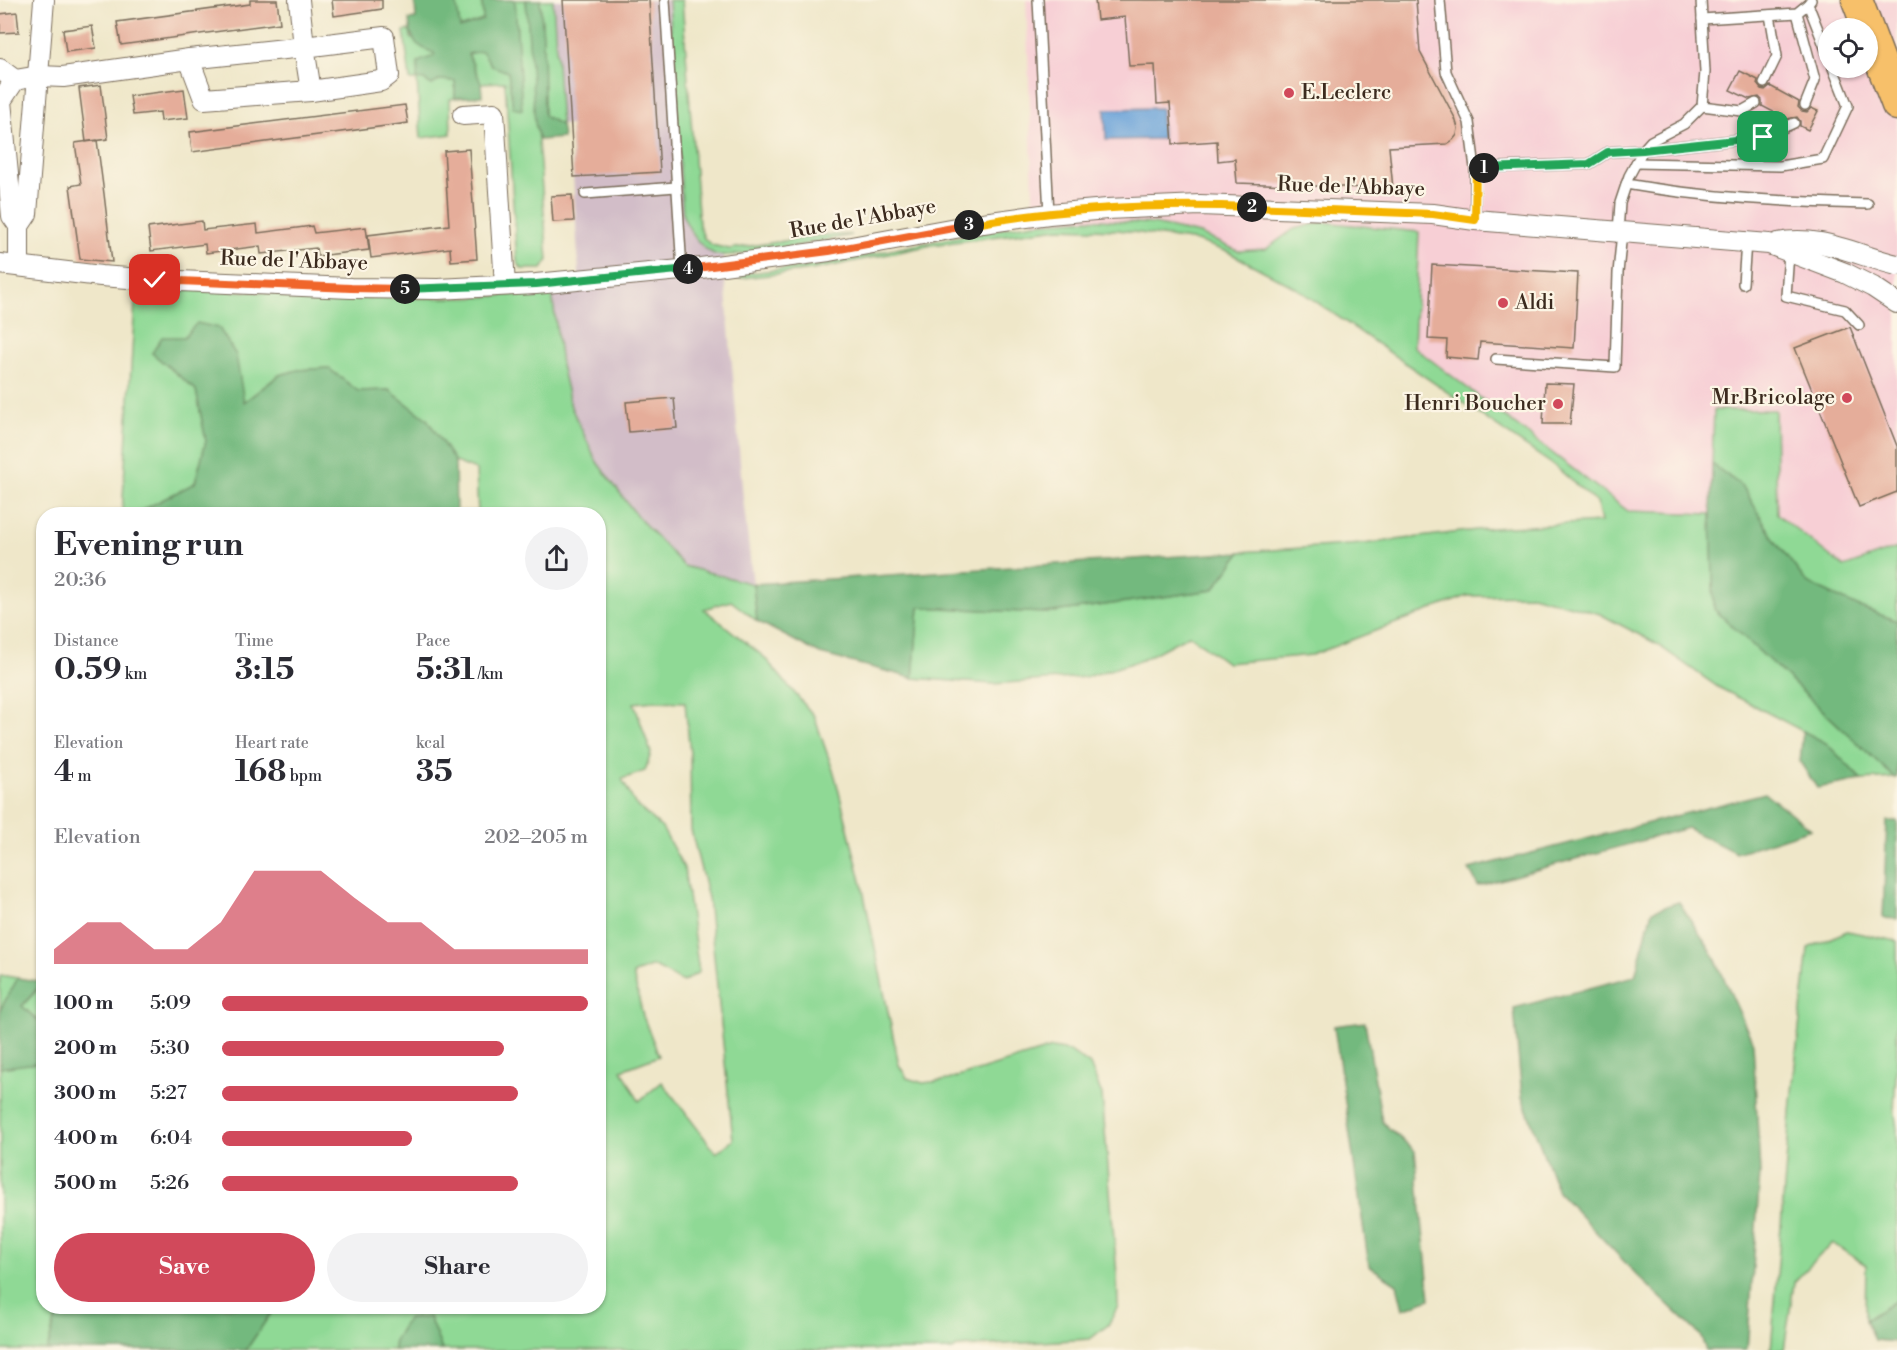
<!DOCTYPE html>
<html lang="en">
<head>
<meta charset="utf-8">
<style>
  body { margin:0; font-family:"Libre Bodoni",serif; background:#f2f2f3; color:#2b2b33; height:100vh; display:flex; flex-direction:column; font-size:22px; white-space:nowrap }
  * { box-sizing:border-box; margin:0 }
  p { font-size:20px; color:#7c7c81 }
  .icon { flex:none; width:33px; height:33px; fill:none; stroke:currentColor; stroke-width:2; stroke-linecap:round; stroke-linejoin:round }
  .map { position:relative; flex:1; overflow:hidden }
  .side { position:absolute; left:36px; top:507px; width:570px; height:807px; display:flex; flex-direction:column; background:#fff; border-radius:24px; box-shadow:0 2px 4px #0004 }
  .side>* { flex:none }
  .fabs { position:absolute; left:1818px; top:18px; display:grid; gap:12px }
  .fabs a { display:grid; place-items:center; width:60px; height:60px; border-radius:50%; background:#fff; box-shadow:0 2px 4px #0004; font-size:30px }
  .pin { position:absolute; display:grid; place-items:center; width:51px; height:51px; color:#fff; margin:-26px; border-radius:12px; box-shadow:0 3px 9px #0006 }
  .km { position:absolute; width:30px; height:30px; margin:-15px; border-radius:50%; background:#222; color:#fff; font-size:16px; line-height:30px; text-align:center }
  .round { display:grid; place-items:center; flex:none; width:63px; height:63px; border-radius:32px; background:#f2f2f3 }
  .head { display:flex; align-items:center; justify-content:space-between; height:102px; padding:0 18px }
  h1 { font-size:33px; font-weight:800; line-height:45px }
  .stats { display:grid; grid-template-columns:repeat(3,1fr); gap:9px; height:102px; padding:6px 18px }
  .stats div { display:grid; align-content:center }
  .stats b { font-size:30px; font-weight:800 }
  .stats small { font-size:16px; font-weight:400 }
  .stats p { font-size:16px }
  .chart { height:168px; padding:12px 18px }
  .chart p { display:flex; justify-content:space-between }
  .chart svg { width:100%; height:108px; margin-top:6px; fill:#d1495b; opacity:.7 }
  .cta { display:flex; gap:12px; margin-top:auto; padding:12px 18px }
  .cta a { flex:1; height:69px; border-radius:36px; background:#d1495b; color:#fff; font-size:24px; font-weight:800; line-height:69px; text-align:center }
  .cta a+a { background:#f2f2f3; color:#2b2b33 }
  ul { padding:0 18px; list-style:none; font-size:20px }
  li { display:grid; grid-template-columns:96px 72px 1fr; align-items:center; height:45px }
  li i { height:15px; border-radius:8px; background:#d1495b }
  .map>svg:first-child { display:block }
  .built { fill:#f7cfd5; fill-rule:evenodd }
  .industrial { fill:#d2bdc8 }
  .green { fill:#8fd995; stroke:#65825a; stroke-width:1.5; fill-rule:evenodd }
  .forest { fill:#73b97e; stroke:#57724e; stroke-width:1.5 }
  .water { fill:#6aa3d9; stroke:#52667c; stroke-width:1.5 }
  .building { fill:#e5ad9a }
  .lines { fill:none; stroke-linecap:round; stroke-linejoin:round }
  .service-casing { stroke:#7a6c5a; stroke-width:12 }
  .minor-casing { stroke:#7a6c5a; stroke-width:22 }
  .primary-casing { stroke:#7a6c5a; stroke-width:33 }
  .service { stroke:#fff; stroke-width:9 }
  .minor { stroke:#fff; stroke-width:20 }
  .primary { stroke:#f7c06b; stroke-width:30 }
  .split-1-casing { stroke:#fff; stroke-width:12 }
  .split-2-casing { stroke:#fff; stroke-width:12 }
  .split-3-casing { stroke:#fff; stroke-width:12 }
  .split-4-casing { stroke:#fff; stroke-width:12 }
  .split-5-casing { stroke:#fff; stroke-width:12 }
  .split-6-casing { stroke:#fff; stroke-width:12 }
  .split-1 { stroke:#22a559; stroke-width:8 }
  .split-2 { stroke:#f5b400; stroke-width:8 }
  .split-3 { stroke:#f5b400; stroke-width:8 }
  .split-4 { stroke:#f0652b; stroke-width:8 }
  .split-5 { stroke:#22a559; stroke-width:8 }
  .split-6 { stroke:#f0652b; stroke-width:8 }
  .poi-dot { fill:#d1495b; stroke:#fcf5e5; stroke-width:2 }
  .labels { text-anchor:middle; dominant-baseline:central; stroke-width:4.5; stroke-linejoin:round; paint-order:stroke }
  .poi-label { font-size:21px; fill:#3b2a1e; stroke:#fcf5e5; text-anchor:start }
  .street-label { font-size:21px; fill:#3b2a1e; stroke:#fcf5e5 }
</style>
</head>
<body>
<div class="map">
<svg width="1897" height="1350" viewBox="0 0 1897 1350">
  <rect width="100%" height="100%" fill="#fcf5e5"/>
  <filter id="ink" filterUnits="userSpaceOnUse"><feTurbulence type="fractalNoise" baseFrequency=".0167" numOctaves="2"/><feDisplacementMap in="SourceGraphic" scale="12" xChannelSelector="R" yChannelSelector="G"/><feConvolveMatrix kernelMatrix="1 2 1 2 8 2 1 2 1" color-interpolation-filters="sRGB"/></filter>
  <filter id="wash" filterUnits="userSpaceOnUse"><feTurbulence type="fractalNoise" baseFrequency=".008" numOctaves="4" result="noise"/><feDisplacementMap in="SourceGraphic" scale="24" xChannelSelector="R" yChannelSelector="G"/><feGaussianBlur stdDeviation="1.35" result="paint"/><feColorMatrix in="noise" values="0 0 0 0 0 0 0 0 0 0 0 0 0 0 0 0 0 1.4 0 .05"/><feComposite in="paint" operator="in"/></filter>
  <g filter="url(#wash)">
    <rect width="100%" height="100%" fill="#efe7c9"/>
    <path class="built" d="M 1026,0 L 1897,0 L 1897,548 L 1844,567 L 1777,514 L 1775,410 L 1714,411 L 1711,514 L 1628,511 L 1414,347 L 1294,229 L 1266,249 L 1238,251 L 1200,234 L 1034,223 ZM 1828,28 L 1868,28 L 1868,68 L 1828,68 Z"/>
    <path class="industrial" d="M 553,0 L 669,0 L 692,235 L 705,248 L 717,256 L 723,255 L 743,498 L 753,584 L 684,566 L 637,516 L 597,462 L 571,407 L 561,365 L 552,292 L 580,290 L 570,125 L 561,125 Z"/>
    <g class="green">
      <path d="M 456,0 L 482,0 L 483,20 L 460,28 Z"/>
      <path d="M 515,0 L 526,0 L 548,260 L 542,269 L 522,269 L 517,262 L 505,82 L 481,83 L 468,53 L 483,51 L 492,66 L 508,71 L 513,108 L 521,109 Z"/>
      <path d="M 540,0 L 553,0 L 561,125 L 544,116 L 543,38 Z"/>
      <path d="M 669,0 L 682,0 L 699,225 L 704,238 L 712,245 L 729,249 L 825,235 L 851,235 C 830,239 728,261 714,254 C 698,246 690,231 683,216 Z"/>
      <path d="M 410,30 L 411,38 L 435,53 L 440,80 L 455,81 L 455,98 L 450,99 L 451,134 L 421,138 L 417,80 L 410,80 L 404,31 Z"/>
      <path d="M 1088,219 L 1154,224 L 1200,234 L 1238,251 L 1266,249 L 1294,229 L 1323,222 L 1419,232 L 1414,347 L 1628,511 L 1711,514 L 1714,609 L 1895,778 L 1862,780 L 1826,743 L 1718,687 L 1655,643 L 1600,614 L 1532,595 L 1467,596 L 1312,655 L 1227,663 L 1189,635 L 1142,660 L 1086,677 L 993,684 L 913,678 L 919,607 L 1046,613 L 1213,590 L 1241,552 L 1363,544 L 1493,528 L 1601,522 L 1597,503 L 1556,467 L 1296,288 L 1228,252 L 1197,241 L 1118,230 L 1059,228 L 932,245 L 812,270 L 726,280 L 725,276 L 817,265 L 965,235 L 1034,223 Z"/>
      <path d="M 136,285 L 158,299 L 175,301 L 180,292 L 190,288 L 358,298 L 467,298 L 552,292 L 561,365 L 571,407 L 597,462 L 637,516 L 684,566 L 753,584 L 757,621 L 731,601 L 704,609 L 764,657 L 814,716 L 835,776 L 862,885 L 899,1065 L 907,1078 L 923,1083 L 948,1080 L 1052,1048 L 1070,1051 L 1090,1065 L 1102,1095 L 1117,1275 L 1118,1306 L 1108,1325 L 1090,1339 L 957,1347 L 952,1350 L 442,1350 L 429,1317 L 395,1339 L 394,1350 L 246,1350 L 275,1307 L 598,1306 L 598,514 L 478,514 L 476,470 L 455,462 L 427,419 L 389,390 L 358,391 L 328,368 L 298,370 L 279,375 L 244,402 L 184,337 L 152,353 L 196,390 L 206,441 L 195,483 L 135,514 L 122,514 ZM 654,701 L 685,702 L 690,754 L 691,830 L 708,898 L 733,1140 L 716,1153 L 662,1082 L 639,1101 L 622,1070 L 659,1056 L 643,1016 L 633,974 L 653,966 L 683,982 L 699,972 L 684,868 L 662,828 L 635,804 L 622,779 L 645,771 L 651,753 L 634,703 Z"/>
      <path d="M 1714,410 L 1775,410 L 1777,514 L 1844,567 L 1897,548 L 1897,621 L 1857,606 L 1807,583 L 1775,541 L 1743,487 L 1712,464 Z"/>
      <path d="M 1847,931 L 1897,941 L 1897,1059 L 1894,1109 L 1897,1129 L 1897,1300 L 1865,1320 L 1866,1265 L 1832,1243 L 1794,1282 L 1784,1350 L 1771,1350 L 1791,1101 L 1808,948 Z"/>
      <path d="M 0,975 L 18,978 L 0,1010 Z"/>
      <path d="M 43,984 L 43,1025 L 22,1006 Z"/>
      <path d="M 35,1062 L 43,1062 L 44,1306 L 59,1307 L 47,1350 L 0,1350 L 0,1068 Z"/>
    </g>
    <g class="forest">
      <path d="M 415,0 L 456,0 L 460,28 L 483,20 L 482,0 L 515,0 L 522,110 L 513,108 L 508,72 L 492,66 L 482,51 L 468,54 L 481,83 L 482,96 L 455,98 L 455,81 L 440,80 L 432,85 L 424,80 L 417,79 L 418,62 L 434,56 L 434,53 C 415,46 411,41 409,20 L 416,19 Z"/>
      <path d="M 526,0 L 540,0 L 543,38 L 544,116 L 561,125 L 563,138 L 539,140 L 535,123 Z"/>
      <path d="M 197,323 L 219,328 L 236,355 L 244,402 L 280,375 L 298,370 L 328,368 L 358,391 L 389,390 L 427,419 L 455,462 L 456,514 L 135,514 L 195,483 L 206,441 L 196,390 L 152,353 L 162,337 L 184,337 Z"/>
      <path d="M 1712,464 L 1743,487 L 1775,541 L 1807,583 L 1857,606 L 1897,621 L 1897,777 L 1895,778 L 1714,609 L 1711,514 Z"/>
      <path d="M 1241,552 L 1213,590 L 1046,613 L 919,607 L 913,678 L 820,654 L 757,621 L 753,584 Z"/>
      <path d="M 1803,731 L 1826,743 L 1862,780 L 1817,788 L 1800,762 Z"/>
      <path d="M 1765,793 L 1811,829 L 1736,853 L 1687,828 L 1478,886 L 1469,869 Z"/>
      <path d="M 1887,821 L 1897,821 L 1897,919 L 1883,918 Z"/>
      <path d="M 1679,902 L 1714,956 L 1753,1043 L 1760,1173 L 1747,1350 L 1706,1350 L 1700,1335 L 1637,1275 L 1558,1192 L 1522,1097 L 1514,1008 L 1635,976 L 1652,911 Z"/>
      <path d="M 18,978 L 43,982 L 22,1006 L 43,1025 L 43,1062 L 0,1068 L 0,1010 Z"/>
      <path d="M 1365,1022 L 1382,1122 L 1415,1151 L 1430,1299 L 1403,1309 L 1397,1284 L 1369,1266 L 1334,1026 Z"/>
      <path d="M 1897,1300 L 1897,1342 L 1874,1340 L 1865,1320 Z"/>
      <path d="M 59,1307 L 59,1306 L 275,1307 L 246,1350 L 47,1350 Z"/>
      <path d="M 429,1317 L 442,1350 L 394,1350 L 395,1339 L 407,1319 Z"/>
    </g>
    <path class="water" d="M 1161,108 L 1162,139 L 1106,140 L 1105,109 Z"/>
    <g id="blocks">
      <g class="building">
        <path d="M 250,0 L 277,0 L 280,23 L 121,45 L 117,22 L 250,4 Z"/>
        <path d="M 332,0 L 382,0 L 382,9 L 334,16 Z"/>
        <path d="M 563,0 L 649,0 L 660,172 L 574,177 Z"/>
        <path d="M 1095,0 L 1416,0 L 1420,52 L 1455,118 L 1458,128 L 1457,135 L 1453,140 L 1447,144 L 1389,147 L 1393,189 L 1237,183 L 1235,159 L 1218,161 L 1217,141 L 1173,144 L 1170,103 L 1157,104 L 1155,65 L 1129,66 L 1125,17 L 1097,20 Z"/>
        <path d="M 17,12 L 19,32 L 0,33 L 0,14 Z"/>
        <path d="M 92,26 L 96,48 L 66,52 L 63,30 Z"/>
        <path d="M 1740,71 L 1758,80 L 1757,84 L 1761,89 L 1765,90 L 1770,86 L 1799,102 L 1798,107 L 1802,111 L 1807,112 L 1811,108 L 1818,111 L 1808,130 L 1800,126 L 1800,121 L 1797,117 L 1787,119 L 1762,106 L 1762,100 L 1759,97 L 1749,99 L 1730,90 Z"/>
        <path d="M 101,85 L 108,139 L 86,142 L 79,88 Z"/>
        <path d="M 184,89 L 188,118 L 161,121 L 160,112 L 133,115 L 130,96 Z"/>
        <path d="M 405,105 L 408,123 L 192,152 L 190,132 Z"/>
        <path d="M 97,140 L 104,194 L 112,262 L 80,259 L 70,186 L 81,184 L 75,143 Z"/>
        <path d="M 469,149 L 477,259 L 451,261 L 450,248 L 371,258 L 368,235 L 449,225 L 444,151 Z"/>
        <path d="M 572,195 L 574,221 L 553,222 L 551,196 Z"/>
        <path d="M 202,221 L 203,230 L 257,224 L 258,233 L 312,226 L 314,233 L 366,227 L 369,250 L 317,256 L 316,248 L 261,254 L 260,246 L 206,253 L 205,244 L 151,251 L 148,228 Z"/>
        <path d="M 1432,265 L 1578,273 L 1574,348 L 1480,342 L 1478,360 L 1446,357 L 1447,340 L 1428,339 Z"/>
        <path d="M 1850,327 L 1897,446 L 1897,492 L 1859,507 L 1795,348 Z"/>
        <path d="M 1545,383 L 1574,384 L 1570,424 L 1543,424 Z"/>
        <path d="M 674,398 L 677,428 L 629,432 L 626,402 Z"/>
      </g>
    </g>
  </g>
  <g filter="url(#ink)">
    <use href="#blocks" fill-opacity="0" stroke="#7a6c5a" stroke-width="1.5"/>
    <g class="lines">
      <defs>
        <g id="service">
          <path d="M 665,0 L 682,270"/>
          <path d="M 1038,0 L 1049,214"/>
          <path d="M 1440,0 L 1446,72 L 1469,122 L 1475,168"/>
          <path d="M 1808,4 L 1828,55"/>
          <path d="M 1797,13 L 1815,80 L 1805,105"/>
          <path d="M 1702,19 L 1797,13 L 1808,4 L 1811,0"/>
          <path d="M 1764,83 L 1777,56 L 1770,15"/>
          <path d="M 1702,106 L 1742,111 L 1756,103"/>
          <path d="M 1636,163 L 1780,166 L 1823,159 L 1848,106 L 1833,68"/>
          <path d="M 1626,184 C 1706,198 1787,202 1868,204"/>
          <path d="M 585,194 L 676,187"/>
          <path d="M 1475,220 L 1475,168 L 1589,164 L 1608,152 L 1643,150 L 1763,137 L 1794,123"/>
          <path d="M 1618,232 L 1620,203 L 1629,176 L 1643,150 L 1651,141 L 1684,124 L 1702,106 L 1705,72 L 1701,0"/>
          <path d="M 1789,252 L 1786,296 L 1845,310 L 1859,325"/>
          <path d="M 1743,284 L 1746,242"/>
          <path d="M 1496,359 L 1615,367 L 1618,273 L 1622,232"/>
        </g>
        <g id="minor">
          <path d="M 299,0 L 304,47 L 384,37 L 389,75 L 381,81 L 311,91"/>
          <path d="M 0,69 L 15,80 L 39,76 L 63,77 L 189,59 L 304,47 L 311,91 L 204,99 L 189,59"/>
          <path d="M 15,80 L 1,101 L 12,216 L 19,226"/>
          <path d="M 463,115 L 494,113 L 505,285"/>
          <path d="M 1778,243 C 1819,234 1858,256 1897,265"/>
          <path d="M 0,264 L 101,276 L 155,280 L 351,288 L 438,289 L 536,284 L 701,268 L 829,251 L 983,223 L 1049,214 L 1107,209 L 1200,205 L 1433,214 L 1475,220 L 1769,244 L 1845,273 L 1873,287 L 1897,303"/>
          <path d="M 19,266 L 19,226 L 27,214 L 44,0"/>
        </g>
        <path id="primary" d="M 1857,0 L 1897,105"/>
      </defs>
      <use href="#service" class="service-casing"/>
      <use href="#minor" class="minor-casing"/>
      <use href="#primary" class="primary-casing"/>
      <use href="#service" class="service"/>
      <use href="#minor" class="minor"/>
      <use href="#primary" class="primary"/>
    </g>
  </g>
  <g class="lines" filter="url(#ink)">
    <defs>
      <path id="split-1" d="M 1484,168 L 1589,164 L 1608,152 L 1643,150 L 1763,137"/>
      <path id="split-2" d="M 1252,207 L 1433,214 L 1475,220 L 1476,168 L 1484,168"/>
      <path id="split-3" d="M 969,225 C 1061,208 1158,203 1252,207"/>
      <path id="split-4" d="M 688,269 L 829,251 L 969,225"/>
      <path id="split-5" d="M 405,289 L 536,284 L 688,269"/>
      <path id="split-6" d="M 155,280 L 351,288 L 405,289"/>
    </defs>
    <use href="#split-1" class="split-1-casing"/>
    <use href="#split-2" class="split-2-casing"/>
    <use href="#split-3" class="split-3-casing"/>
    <use href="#split-4" class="split-4-casing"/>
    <use href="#split-5" class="split-5-casing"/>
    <use href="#split-6" class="split-6-casing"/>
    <use href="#split-1" class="split-1"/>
    <use href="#split-2" class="split-2"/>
    <use href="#split-3" class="split-3"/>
    <use href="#split-4" class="split-4"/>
    <use href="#split-5" class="split-5"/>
    <use href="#split-6" class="split-6"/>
  </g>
  <g class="poi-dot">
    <circle cx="1289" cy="93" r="6"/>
    <circle cx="1503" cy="303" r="6"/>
    <circle cx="1847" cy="398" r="6"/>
    <circle cx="1558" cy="404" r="6"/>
  </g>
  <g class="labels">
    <g class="poi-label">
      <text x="1301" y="93">E.Leclerc</text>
      <text x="1515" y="303">Aldi</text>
      <text x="1835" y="398" text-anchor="end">Mr.Bricolage</text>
      <text x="1546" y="404" text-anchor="end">Henri Boucher</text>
    </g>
    <g class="street-label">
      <text transform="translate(1351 187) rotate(2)">Rue de l'Abbaye</text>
      <text transform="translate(863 219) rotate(-10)">Rue de l'Abbaye</text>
      <text transform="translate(294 261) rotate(2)">Rue de l'Abbaye</text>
    </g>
  </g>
</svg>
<div class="fabs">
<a><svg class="icon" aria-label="locate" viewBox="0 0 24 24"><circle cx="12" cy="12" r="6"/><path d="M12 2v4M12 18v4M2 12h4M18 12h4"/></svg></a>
</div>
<div class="pin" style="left:1763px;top:137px;background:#1e9e55"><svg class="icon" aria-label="arrive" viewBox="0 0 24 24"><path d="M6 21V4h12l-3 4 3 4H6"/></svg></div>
<div class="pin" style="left:155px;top:280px;background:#d93025"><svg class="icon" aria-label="check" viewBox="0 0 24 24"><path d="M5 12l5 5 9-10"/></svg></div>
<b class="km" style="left:1484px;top:168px">1</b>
<b class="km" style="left:1252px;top:207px">2</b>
<b class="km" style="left:969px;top:225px">3</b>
<b class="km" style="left:688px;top:269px">4</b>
<b class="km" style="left:405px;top:289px">5</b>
<section class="side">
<div class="head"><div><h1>Evening run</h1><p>20:36</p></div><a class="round"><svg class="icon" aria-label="share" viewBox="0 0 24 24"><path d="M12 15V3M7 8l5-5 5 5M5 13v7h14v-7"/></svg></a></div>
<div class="stats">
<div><p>Distance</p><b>0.59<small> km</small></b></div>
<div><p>Time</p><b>3:15</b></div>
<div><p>Pace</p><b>5:31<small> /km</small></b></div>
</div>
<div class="stats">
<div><p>Elevation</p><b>4<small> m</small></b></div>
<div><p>Heart rate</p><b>168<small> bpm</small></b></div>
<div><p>kcal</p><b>35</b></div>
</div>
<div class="chart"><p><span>Elevation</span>202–205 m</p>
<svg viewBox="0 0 160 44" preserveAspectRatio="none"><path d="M0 44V38L10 27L20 27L30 38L40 38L50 27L60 6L70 6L80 6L90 17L100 27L110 27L120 38L130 38L140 38L150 38L160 38V44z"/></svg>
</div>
<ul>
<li><b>100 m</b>5:09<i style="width:100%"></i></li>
<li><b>200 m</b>5:30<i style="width:77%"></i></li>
<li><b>300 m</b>5:27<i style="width:81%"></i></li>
<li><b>400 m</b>6:04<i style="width:52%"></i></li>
<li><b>500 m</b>5:26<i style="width:81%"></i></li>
</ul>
<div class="cta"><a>Save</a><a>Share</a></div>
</section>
</div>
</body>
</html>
